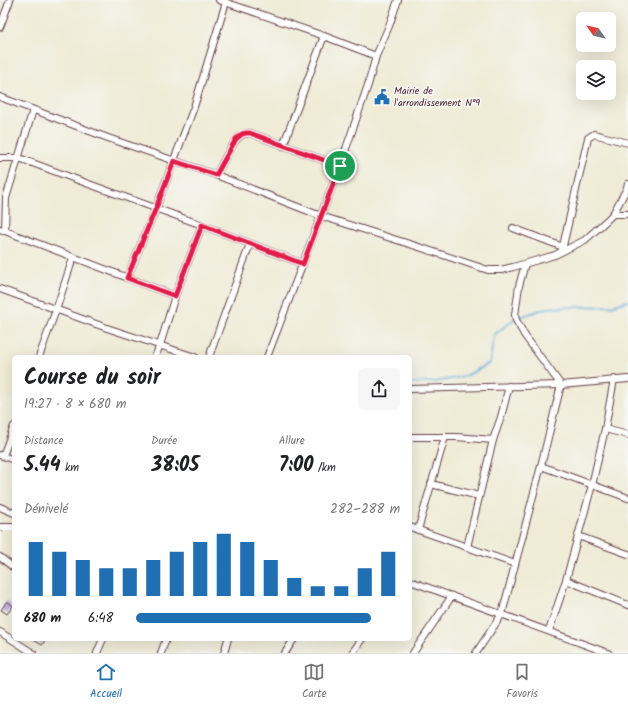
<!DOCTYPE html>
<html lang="fr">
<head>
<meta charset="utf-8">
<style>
  body { margin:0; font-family:Kalam,sans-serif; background:#f6f6f6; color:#202124; height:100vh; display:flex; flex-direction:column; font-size:15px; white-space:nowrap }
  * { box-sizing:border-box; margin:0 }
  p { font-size:13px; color:#757577 }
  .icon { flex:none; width:22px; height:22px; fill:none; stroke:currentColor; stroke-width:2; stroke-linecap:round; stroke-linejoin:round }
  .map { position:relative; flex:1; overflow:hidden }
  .panel { position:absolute; left:12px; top:355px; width:400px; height:286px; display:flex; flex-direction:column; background:#fff; border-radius:6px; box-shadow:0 4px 16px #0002 }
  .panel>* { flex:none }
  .needle { width:26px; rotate:304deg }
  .controls { position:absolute; left:576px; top:12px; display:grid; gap:8px }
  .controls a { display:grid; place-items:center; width:40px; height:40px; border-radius:6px; background:#fff; box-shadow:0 4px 16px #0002; font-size:20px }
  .pin { position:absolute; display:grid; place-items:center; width:34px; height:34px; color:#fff; margin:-17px; border:2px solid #fff; border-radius:50%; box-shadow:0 1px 4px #0007 }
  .round { display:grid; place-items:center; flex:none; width:42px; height:42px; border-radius:6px; background:#f6f6f6 }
  .head { display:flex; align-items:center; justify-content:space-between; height:68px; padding:0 12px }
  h1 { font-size:22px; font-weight:600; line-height:30px }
  .stats { display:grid; grid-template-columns:repeat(3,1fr); gap:6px; height:68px; padding:4px 12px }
  .stats div { display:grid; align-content:center }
  .stats b { font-size:20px; font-weight:600 }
  .stats small { font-size:11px; font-weight:400 }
  .stats p { font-size:11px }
  .chart { height:112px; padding:8px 12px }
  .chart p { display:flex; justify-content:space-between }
  .chart svg { width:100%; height:72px; margin-top:4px; stroke:#1f6fb2; stroke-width:6 }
  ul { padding:0 12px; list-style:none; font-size:13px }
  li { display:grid; grid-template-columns:64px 48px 1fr; align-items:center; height:30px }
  li i { height:10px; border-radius:5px; background:#1f6fb2 }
  .tab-bar { display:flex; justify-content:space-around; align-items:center; height:56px; border-top:1px solid #e0e0e0; background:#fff; font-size:11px; color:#757577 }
  .tab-bar a { display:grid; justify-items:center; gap:2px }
  .tab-bar .on { color:#1f6fb2 }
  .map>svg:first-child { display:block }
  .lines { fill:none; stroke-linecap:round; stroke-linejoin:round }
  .stream { stroke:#66b0df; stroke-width:2 }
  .building { fill:url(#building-cross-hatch) }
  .minor-casing { stroke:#633e45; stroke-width:8 }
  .minor { stroke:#fff; stroke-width:6 }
  .route-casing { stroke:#fff; stroke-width:8 }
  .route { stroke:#e11d48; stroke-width:5 }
  .labels { text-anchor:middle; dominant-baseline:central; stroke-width:3.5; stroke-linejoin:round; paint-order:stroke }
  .poi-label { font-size:10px; fill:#4a1f2b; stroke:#f6f6f2; text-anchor:start }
</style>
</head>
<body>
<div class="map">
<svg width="628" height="653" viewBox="0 0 628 653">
  <defs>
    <pattern id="building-cross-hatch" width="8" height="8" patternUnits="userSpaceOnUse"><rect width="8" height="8" fill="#b6a1ec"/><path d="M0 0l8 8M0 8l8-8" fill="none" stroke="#9683bf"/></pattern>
  </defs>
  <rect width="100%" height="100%" fill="#f6f6f2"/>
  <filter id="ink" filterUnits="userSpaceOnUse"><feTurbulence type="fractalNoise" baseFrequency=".025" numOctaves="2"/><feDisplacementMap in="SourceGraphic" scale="8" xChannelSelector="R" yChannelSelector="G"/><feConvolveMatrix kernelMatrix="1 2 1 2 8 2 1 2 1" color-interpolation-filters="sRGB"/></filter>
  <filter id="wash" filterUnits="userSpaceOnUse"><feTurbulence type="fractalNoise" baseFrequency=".012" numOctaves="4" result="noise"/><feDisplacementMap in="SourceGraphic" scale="16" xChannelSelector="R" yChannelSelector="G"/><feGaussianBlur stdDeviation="0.9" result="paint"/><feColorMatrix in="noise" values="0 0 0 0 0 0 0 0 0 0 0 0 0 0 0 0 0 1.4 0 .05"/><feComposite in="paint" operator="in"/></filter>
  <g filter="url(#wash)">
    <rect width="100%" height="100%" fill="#efebd6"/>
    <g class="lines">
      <path class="stream" d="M 410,383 L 434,382 L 466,376 L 490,363 L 494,335 L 514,319 L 547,308 L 611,306 L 628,301"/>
    </g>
    <g id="blocks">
      <g class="building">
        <path d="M 7,601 L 13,606 L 7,614 L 1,610 Z"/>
        <path d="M 32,639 L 46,639 L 42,645 Z"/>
      </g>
    </g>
  </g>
  <g filter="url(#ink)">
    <use href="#blocks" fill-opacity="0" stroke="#633e45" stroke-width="1"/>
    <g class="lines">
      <defs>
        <g id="minor">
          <path d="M 219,0 L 324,36 L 376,56"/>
          <path d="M 0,27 L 10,0"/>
          <path d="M 0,97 L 108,138 L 216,175 L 321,216 L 419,247 L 488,270 L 501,270 L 513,267 L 545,258 L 555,255 L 585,240 L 607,220 L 613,214 L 626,190 L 628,184"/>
          <path d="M 283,146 L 324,36"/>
          <path d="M 0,158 L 19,158 L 86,183 L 202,225 L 303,264"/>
          <path d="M 216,175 C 221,167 232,142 239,137 C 242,134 246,133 250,133 L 340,166"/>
          <path d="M 613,214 L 628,214"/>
          <path d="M 513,228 L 563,247"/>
          <path d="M 0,229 L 175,296"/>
          <path d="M 5,231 L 6,198 L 33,110"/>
          <path d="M 562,250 L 588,138 L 594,134 L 628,143"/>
          <path d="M 127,278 L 156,208 L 194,107 L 226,2"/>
          <path d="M 0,289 L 107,328 L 195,357"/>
          <path d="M 39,357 L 56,310 L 73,258"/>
          <path d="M 155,357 L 160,345 L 175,296 L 202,225"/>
          <path d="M 209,357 L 250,244"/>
          <path d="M 267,357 L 340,166 L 368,85 L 376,56 L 389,26 L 398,0"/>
          <path d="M 410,389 L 561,385 L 628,379"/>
          <path d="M 605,429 L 628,435"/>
          <path d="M 410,437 L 456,437 L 493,440"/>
          <path d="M 0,455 L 14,460"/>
          <path d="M 3,456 L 14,426"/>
          <path d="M 541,466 L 628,498"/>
          <path d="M 431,484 L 479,496"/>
          <path d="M 0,507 L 14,513"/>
          <path d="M 0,527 L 14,527"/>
          <path d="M 410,527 L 515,564"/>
          <path d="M 418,530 L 445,437"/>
          <path d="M 578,536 L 628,554"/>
          <path d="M 467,547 L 493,440 L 501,417 L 509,386"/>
          <path d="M 0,557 L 14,568"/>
          <path d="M 566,580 L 592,485 L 605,429 L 614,379"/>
          <path d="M 410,581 L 608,653"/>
          <path d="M 549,631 L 566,580 L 628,605"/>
          <path d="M 0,632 L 33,653"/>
          <path d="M 97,653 L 103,639"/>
          <path d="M 161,653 L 166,639"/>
          <path d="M 224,653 L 228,639"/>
          <path d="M 285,653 L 294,639"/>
          <path d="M 352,653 L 362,639"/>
          <path d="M 413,653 L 452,596"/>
          <path d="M 476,653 L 502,614 L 541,466 L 561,385 L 525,336 L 516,320 L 515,315 L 519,286 L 525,264"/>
        </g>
      </defs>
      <use href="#minor" class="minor-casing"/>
      <use href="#minor" class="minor"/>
    </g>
  </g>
  <g class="lines" filter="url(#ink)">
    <defs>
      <path id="route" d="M 246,133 L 250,133 L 340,166 L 303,264 L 202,225 L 175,296 L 127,278 L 156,208 L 174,161 L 216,175 L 236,139 L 242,134 Z"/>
    </defs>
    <use href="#route" class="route-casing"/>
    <use href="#route" class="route"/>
  </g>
  <defs>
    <symbol id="civic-bare" viewBox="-9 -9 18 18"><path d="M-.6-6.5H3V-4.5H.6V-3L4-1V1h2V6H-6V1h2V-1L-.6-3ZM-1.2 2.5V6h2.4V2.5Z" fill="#1f6fb2" stroke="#f6f6f2" stroke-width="2.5" paint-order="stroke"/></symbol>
  </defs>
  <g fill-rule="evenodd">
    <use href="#civic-bare" x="371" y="86" width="22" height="22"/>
  </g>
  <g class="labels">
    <g class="poi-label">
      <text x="394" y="91">Mairie de<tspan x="394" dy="12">l'arrondissement N°9</tspan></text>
    </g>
  </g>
</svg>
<div class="controls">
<a><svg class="needle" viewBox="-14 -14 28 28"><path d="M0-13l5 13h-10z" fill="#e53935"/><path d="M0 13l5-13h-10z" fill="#757577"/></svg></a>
<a><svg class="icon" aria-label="layers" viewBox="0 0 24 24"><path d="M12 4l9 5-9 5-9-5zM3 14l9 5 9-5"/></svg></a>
</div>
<div class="pin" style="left:340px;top:166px;background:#1e9e55"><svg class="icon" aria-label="arrive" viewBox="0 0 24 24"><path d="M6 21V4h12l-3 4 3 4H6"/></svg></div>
<section class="panel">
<div class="head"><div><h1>Course du soir</h1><p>19:27 · 8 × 680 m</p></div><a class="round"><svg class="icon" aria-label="share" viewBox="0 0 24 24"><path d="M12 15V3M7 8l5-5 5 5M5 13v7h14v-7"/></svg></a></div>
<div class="stats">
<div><p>Distance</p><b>5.44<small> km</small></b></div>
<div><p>Durée</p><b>38:05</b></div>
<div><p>Allure</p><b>7:00<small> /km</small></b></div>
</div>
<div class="chart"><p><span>Dénivelé</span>282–288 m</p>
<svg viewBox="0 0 160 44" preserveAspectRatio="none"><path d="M5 44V11M15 44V17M25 44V22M35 44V27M45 44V27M55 44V22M65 44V17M75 44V11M85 44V6M95 44V11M105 44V22M115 44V33M125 44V38M135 44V38M145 44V27M155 44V17"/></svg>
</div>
<ul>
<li><b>680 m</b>6:48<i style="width:89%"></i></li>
</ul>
</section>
</div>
<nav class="tab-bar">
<a class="on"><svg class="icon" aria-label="home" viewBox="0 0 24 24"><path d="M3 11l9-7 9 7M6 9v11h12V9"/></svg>Accueil</a>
<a><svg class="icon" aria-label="map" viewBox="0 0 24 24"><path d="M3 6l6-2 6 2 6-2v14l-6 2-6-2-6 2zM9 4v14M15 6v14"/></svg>Carte</a>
<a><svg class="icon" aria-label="saved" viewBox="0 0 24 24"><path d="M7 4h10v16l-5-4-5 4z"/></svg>Favoris</a>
</nav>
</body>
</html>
